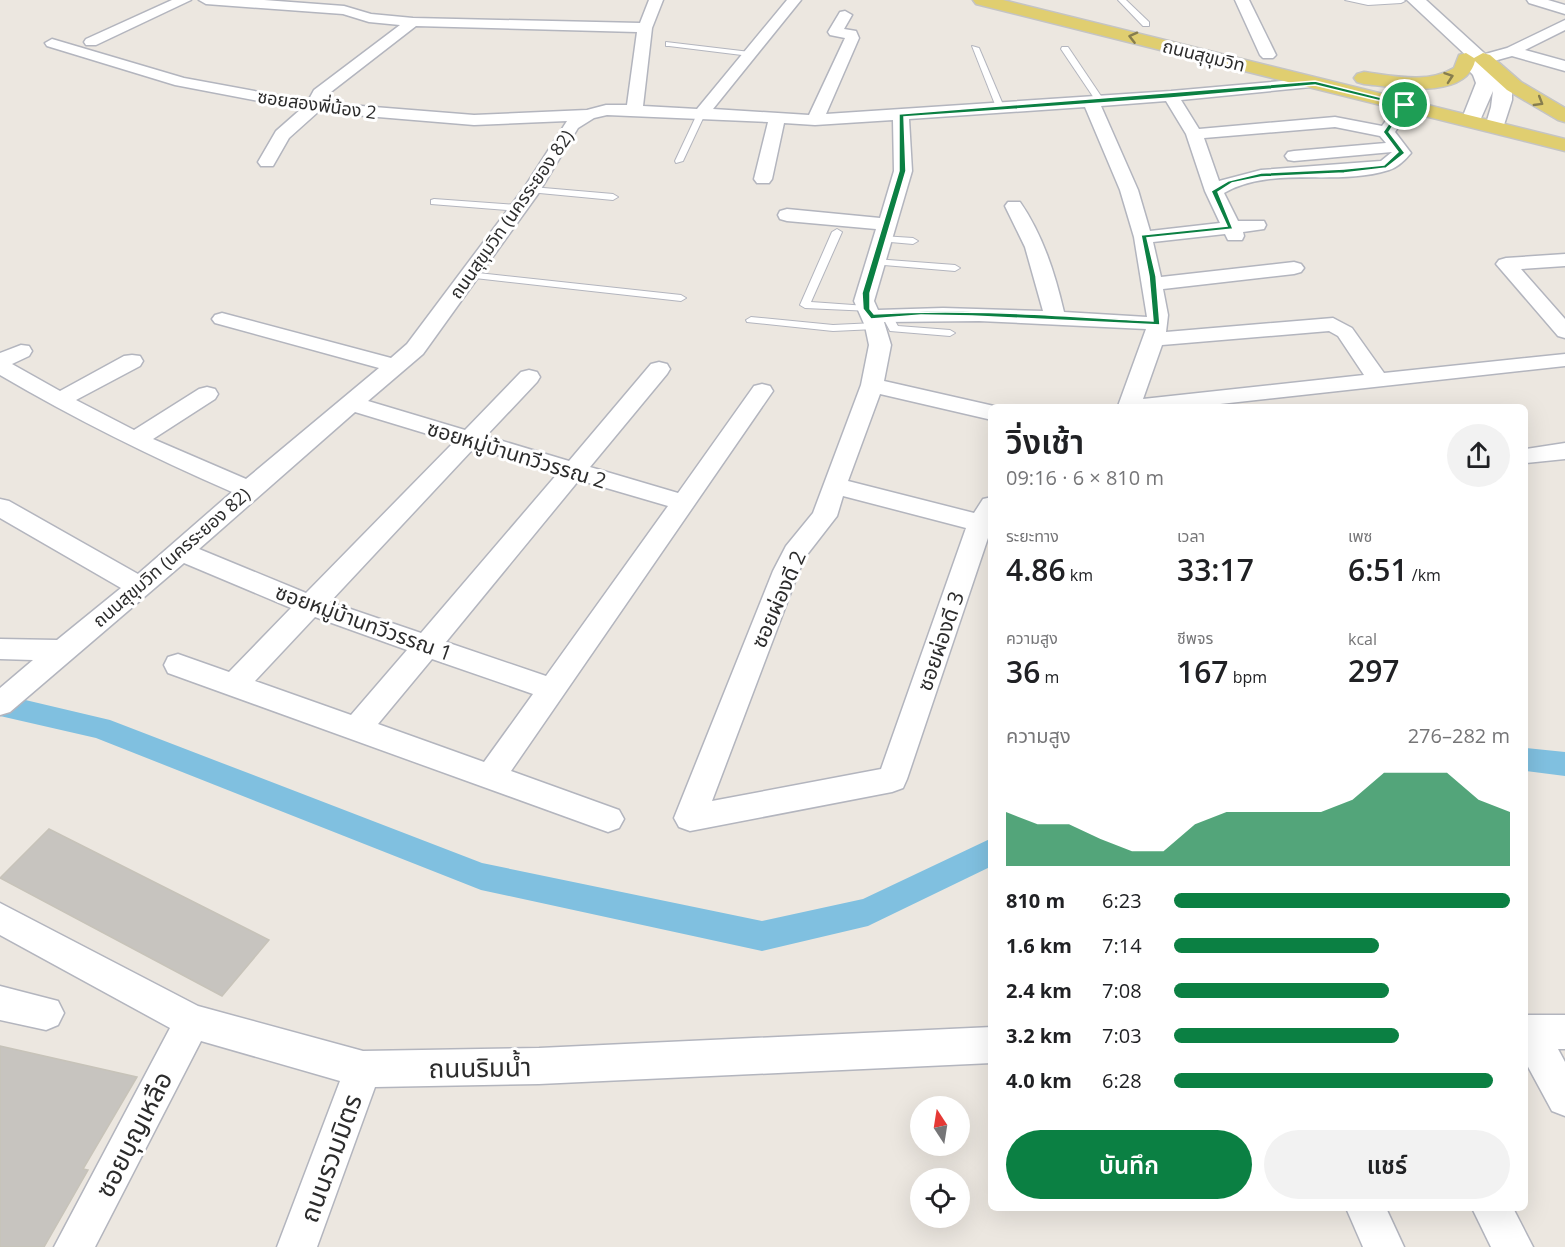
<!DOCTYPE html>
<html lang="th">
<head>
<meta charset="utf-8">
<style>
  body { margin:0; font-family:"Open Sans","Noto Sans Thai",sans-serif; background:#f2f2f2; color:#202124; height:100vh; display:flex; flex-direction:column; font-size:22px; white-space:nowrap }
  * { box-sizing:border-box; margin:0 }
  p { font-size:20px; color:#757577 }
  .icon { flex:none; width:33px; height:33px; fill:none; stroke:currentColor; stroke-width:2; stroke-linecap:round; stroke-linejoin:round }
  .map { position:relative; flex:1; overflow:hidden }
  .drawer { position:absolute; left:988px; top:404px; width:540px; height:807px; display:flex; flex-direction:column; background:#fff; border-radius:9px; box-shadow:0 6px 24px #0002 }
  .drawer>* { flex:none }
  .needle { width:39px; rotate:348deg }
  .controls { position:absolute; left:910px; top:1096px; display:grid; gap:12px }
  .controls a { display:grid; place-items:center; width:60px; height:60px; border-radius:50%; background:#fff; box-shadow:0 6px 24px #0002; font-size:30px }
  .pin { position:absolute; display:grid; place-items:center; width:51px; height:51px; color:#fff; margin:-26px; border:3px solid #fff; border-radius:50%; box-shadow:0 2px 6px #0007 }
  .round { display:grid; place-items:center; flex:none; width:63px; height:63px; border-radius:32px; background:#f2f2f2 }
  .head { display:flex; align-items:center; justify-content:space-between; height:102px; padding:0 18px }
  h1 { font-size:33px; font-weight:600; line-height:45px }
  .stats { display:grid; grid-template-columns:repeat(3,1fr); gap:9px; height:102px; padding:6px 18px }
  .stats div { display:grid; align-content:center }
  .stats b { font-size:30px; font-weight:600 }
  .stats small { font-size:16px; font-weight:400 }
  .stats p { font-size:16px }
  .chart { height:168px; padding:12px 18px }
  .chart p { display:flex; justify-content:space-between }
  .chart svg { width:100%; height:108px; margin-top:6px; fill:#0b8043; opacity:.7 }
  .cta { display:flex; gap:12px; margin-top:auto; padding:12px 18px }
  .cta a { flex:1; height:69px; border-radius:36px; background:#0b8043; color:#fff; font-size:24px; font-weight:600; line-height:69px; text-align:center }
  .cta a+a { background:#f2f2f2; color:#202124 }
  ul { padding:0 18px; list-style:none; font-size:20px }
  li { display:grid; grid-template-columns:96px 72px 1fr; align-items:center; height:45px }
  li i { height:15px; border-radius:8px; background:#0b8043 }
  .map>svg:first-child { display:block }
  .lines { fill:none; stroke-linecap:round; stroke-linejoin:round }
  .canal { fill:#80c0e0; fill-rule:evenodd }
  .building { fill:#c7c4bf; stroke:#c7c3b9; stroke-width:1.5 }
  .lane-casing { stroke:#b3b5be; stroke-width:2 }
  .street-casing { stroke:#b3b5be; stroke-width:3 }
  .secondary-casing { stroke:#b3b5be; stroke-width:3 }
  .primary-casing { stroke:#c4c4c4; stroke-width:3 }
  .lane { fill:#fff; fill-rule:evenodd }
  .street { fill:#fff; fill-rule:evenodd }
  .secondary { fill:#fff; fill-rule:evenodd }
  .primary { fill:#e0ce70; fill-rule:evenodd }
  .oneway { stroke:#867d4e }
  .route { fill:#0b8043; stroke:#fff; stroke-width:1.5; fill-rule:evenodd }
  .labels { text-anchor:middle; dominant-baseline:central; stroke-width:6; stroke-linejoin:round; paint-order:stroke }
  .far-street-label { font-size:18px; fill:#2c2c2c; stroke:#fff }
  .street-label { font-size:21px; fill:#2c2c2c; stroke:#fff }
  .near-street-label { font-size:26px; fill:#2c2c2c; stroke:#fff }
</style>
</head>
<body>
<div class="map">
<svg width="1565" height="1247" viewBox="0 0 1565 1247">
  <rect width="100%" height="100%" fill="#ece7e0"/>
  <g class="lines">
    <g class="canal">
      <path d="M 0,694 L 110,720 L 482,863 L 762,921 L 863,899 L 992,838 L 992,866 L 868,926 L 762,951 L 481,890 L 96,738 L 0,716 Z"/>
      <path d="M 1526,748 L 1565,752 L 1565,776 L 1526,771 Z"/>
    </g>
  </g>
  <g class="building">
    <path d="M 49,829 L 269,940 L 222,996 L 0,878 Z"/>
    <path d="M 0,1046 L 137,1077 L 83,1169 L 88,1170 L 44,1247 L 0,1247 Z"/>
  </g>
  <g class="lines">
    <defs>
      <g id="lane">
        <path d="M 1118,0 L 1126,0 L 1149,22 L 1149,26 L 1143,26 Z"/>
        <path d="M 1345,0 L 1404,0 L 1405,1 L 1401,3 L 1368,5 Z"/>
        <path d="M 666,42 L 750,52 L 754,54 L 750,56 L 669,46 L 666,46 Z"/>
        <path d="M 972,46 L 979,48 L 1004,107 L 1003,109 L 996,107 Z"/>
        <path d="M 1062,47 L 1068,47 L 1103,99 L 1102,101 L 1096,101 L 1061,49 Z"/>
        <path d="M 698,112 L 705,114 L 683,161 L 676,163 L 675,161 Z"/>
        <path d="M 532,187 L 613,194 L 618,197 L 613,200 L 529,192 L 529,188 Z"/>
        <path d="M 434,199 L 518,205 L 523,208 L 518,211 L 431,204 L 431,200 Z"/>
        <path d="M 837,229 L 842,232 L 811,302 L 867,306 L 871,307 L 871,311 L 805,308 L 800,305 L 832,232 Z"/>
        <path d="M 882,236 L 913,238 L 918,241 L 913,244 L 879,241 L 877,239 Z"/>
        <path d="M 875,259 L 955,265 L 960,268 L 955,271 L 872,264 L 872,260 Z"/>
        <path d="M 469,272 L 681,295 L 686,298 L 681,301 L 466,277 L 464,275 Z"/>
        <path d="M 887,313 L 891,314 L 898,326 L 950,330 L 955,333 L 950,336 L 890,331 L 882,316 Z"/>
        <path d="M 751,317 L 833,325 L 875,323 L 880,326 L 875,329 L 833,331 L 747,322 L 746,320 Z"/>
      </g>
      <g id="street">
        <path d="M 172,0 L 191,0 L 96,45 L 86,45 L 84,42 L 86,39 Z"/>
        <path d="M 199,0 L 264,0 L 344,6 L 371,14 L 413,18 L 640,23 L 649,0 L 663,0 L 652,28 L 643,106 L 697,109 L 787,0 L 801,0 L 713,109 L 809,115 L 845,38 L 830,35 L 828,32 L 840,12 L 845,11 L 852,15 L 844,29 L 856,31 L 859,38 L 826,114 L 1171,91 L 1315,78 L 1323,83 L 1321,86 L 1181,100 L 1199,129 L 1335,117 L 1382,126 L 1399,102 L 1411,102 L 1413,105 L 1395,132 L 1411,153 C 1406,159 1397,168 1389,170 C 1336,187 1273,165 1224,193 L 1238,221 L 1264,221 L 1266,225 L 1264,229 L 1243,232 L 1244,236 L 1242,240 L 1228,240 L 1225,234 L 1153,242 L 1161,277 L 1294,262 L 1301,264 L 1304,268 L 1301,272 L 1294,274 L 1163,289 L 1168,315 L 1166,332 L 1333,318 L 1352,328 L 1384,373 L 1565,354 L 1565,366 L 1202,406 L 1118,406 L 1146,329 L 979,321 L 884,322 L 891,345 L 884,381 L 994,406 L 992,406 L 992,420 L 880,394 L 848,481 L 974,513 L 983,499 L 992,497 L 992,526 L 907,779 L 903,788 L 892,792 L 690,831 L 679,827 L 674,818 L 773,571 L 786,546 L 813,513 L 861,385 L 869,345 L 865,326 L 854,301 L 876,229 L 787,221 L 780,219 L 778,215 L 780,211 L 787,209 L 880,218 L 894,171 L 893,120 L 815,125 L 784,123 L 772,179 L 769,183 L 757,183 L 754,179 L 768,122 L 607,115 L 594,118 L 578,128 L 538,194 L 423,354 L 368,401 L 465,430 L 521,372 L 529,370 L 537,372 L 540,377 L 537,382 L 486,436 L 569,461 L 651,364 L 659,362 L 667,364 L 670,369 L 667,374 L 590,467 L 678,493 L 754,386 L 762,384 L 770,386 L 773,391 L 511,771 L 619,810 L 624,819 L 619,828 L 608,832 L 168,673 L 164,665 L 168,657 L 178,654 L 229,672 L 291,608 L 184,563 L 10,712 L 0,715 L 0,688 L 33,660 L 0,659 L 0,639 L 57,640 L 121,588 L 0,518 L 0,499 L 9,501 L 138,574 L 232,492 C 152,457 75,419 0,375 L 0,353 L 21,345 L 29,346 L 32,351 L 29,356 L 12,364 L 60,391 L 124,356 L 132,355 L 140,356 L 143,361 L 140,366 L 76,400 L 134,430 L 199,389 L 207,387 L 215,389 L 218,394 L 215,399 L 153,439 L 246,479 L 379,368 L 215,323 L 212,319 L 215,315 L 222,313 L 391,358 L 407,344 L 524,188 L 567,121 L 474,125 L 318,112 L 289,138 L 273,166 L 261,166 L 258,162 L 276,131 L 301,109 L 175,85 L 47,46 L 45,43 L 52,39 L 184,78 L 308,101 L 314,90 L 400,25 L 369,22 L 343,14 L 206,4 ZM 416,26 L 637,32 L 627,105 L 606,105 L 587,110 L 474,115 L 324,103 L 327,95 ZM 1166,101 L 1186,134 L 1205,191 L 1220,223 L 1150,231 L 1138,190 L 1101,106 ZM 1085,107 L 1120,190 L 1134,237 L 1147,317 L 1064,312 C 1055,274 1043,235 1020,202 L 1008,202 L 1005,206 L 1025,247 L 1043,311 L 943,308 L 878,310 L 874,301 L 912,171 L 909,119 ZM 1335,127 L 1380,136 L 1386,143 L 1294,151 L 1288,152 L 1285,156 L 1288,160 L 1294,161 L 1392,152 L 1381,161 L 1261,170 L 1219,181 L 1204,138 ZM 1329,331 L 1338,336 L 1364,375 L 1143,399 L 1162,345 ZM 355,412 L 454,442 L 306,593 L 199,549 ZM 474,448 L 558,473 L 421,633 L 330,602 ZM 579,480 L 668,506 L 546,676 L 446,642 ZM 843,496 L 966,528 L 881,769 L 712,801 L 799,571 L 806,556 L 837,516 ZM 315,617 L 407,650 L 351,715 L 255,681 ZM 432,659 L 533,694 L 484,762 L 378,724 Z"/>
        <path d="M 1235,0 L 1249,0 L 1276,55 L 1273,58 L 1263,58 L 1260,55 Z"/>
        <path d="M 1527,0 L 1548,0 L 1565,5 L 1565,14 L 1529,3 Z"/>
        <path d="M 1565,20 L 1565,30 L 1525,50 L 1565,61 L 1565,71 L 1512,56 L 1483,64 L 1475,59 L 1478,56 L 1507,48 Z"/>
        <path d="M 1565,254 L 1565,266 L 1521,269 L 1565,319 L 1565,338 L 1558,336 L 1496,264 L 1499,260 L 1506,258 Z"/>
        <path d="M 1565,443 L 1565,459 L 1526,463 L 1526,449 Z"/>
        <path d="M 0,903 L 198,1006 L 363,1051 L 539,1048 L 992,1027 L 992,1063 L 539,1084 L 375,1087 L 317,1247 L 277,1247 L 340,1081 L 201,1041 L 95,1247 L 54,1247 L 170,1028 L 0,935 Z"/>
        <path d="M 0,986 L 58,1001 L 64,1013 L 58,1025 L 46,1030 L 0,1020 Z"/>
        <path d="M 1526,1015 L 1565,1015 L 1565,1049 L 1558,1049 L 1565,1062 L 1565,1116 L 1552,1111 L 1526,1063 Z"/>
        <path d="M 1346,1208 L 1386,1208 L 1404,1247 L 1363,1247 Z"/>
        <path d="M 1472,1208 L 1513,1208 L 1533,1247 L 1491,1247 Z"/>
      </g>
      <path id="secondary" d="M 1407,0 L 1426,0 L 1506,73 L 1512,87 L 1512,100 L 1502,131 L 1488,131 L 1485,127 L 1491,107 L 1493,91 L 1478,125 L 1464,125 L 1461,121 L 1476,83 L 1473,75 L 1464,65 L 1471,60 Z"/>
      <g id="primary">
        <path d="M 973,0 L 1003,0 L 1565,139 L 1565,151 L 976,4 Z"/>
        <path d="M 1466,53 L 1474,58 L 1483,53 L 1490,55 L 1521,82 L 1565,108 L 1565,122 L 1558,120 L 1507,90 L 1475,61 C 1465,101 1394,87 1364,84 L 1357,82 L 1354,78 L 1357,74 L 1364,72 C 1394,76 1427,84 1454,68 L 1459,55 Z"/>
      </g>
    </defs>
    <use href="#lane" class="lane-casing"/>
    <use href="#street" class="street-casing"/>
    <use href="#secondary" class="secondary-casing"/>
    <use href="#primary" class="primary-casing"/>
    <use href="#lane" class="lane"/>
    <use href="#street" class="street"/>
    <use href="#secondary" class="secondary"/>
    <use href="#primary" class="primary"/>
  </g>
  <defs><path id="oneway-chevron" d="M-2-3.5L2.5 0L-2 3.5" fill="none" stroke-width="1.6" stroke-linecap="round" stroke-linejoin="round" transform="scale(1.5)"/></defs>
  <g class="oneway">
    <use href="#oneway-chevron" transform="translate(1133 37) rotate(-166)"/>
    <use href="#oneway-chevron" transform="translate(1449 77) rotate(-19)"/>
    <use href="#oneway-chevron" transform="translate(1539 102) rotate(31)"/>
  </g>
  <path class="route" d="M 1315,81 L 1407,104 L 1389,132 L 1405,153 L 1386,168 L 1344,173 L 1261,177 L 1232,183 L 1218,192 L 1233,229 L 1147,238 L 1156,276 L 1160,325 L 972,316 L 921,315 L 871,319 L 863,309 L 862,293 L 899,171 L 899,114 ZM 1315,85 L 1401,106 L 1383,132 L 1398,152 L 1384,165 L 1344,169 L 1261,173 L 1228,181 L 1211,191 L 1227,226 L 1141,235 L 1149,276 L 1153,321 C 1060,316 967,308 874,314 L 870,309 L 870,293 L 906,171 L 904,117 L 1171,98 Z"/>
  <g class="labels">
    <g class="far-street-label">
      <text transform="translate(1204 55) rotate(14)">ถนนสุขุมวิท</text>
      <text transform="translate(317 104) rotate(8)">ซอยสองพี่น้อง 2</text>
      <text transform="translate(511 214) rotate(-55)">ถนนสุขุมวิท (นครระยอง 82)</text>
      <text transform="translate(171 557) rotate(-41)">ถนนสุขุมวิท (นครระยอง 82)</text>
    </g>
    <g class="street-label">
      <text transform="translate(517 454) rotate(17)">ซอยหมู่บ้านทวีวรรณ 2</text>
      <text transform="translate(778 599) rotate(-66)">ซอยผ่องดี 2</text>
      <text transform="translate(364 622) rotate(20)">ซอยหมู่บ้านทวีวรรณ 1</text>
      <text transform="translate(940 641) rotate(-71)">ซอยผ่องดี 3</text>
    </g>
    <g class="near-street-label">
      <text transform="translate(480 1067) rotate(-1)">ถนนริมน้ำ</text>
      <text transform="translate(133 1134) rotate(-63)">ซอยบุญเหลือ</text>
      <text transform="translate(330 1158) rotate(-70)">ถนนรวมมิตร</text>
    </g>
  </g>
</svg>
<div class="controls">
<a><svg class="needle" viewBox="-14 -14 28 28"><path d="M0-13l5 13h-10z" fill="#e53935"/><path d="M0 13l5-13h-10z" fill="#757577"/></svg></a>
<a><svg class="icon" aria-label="locate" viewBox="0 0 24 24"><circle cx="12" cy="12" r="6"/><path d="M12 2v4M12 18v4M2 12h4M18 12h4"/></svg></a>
</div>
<div class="pin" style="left:1405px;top:105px;background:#1e9e55"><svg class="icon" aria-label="arrive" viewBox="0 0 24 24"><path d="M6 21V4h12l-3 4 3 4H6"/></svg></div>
<section class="drawer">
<div class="head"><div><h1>วิ่งเช้า</h1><p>09:16 · 6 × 810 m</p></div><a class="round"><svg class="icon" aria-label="share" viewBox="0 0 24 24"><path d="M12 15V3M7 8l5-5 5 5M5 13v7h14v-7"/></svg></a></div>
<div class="stats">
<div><p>ระยะทาง</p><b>4.86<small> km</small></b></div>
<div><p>เวลา</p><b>33:17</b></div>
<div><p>เพซ</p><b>6:51<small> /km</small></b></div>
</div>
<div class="stats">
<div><p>ความสูง</p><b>36<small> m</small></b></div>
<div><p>ชีพจร</p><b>167<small> bpm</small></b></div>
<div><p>kcal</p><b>297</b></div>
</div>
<div class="chart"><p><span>ความสูง</span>276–282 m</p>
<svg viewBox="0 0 160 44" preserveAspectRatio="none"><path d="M0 44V22L10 27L20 27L30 33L40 38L50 38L60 27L70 22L80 22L90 22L100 22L110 17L120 6L130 6L140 6L150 17L160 22V44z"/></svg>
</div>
<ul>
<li><b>810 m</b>6:23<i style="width:100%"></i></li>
<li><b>1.6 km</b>7:14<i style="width:61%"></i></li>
<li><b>2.4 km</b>7:08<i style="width:64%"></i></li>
<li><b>3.2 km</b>7:03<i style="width:67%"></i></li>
<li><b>4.0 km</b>6:28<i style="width:95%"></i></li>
</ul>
<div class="cta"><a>บันทึก</a><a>แชร์</a></div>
</section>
</div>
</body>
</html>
